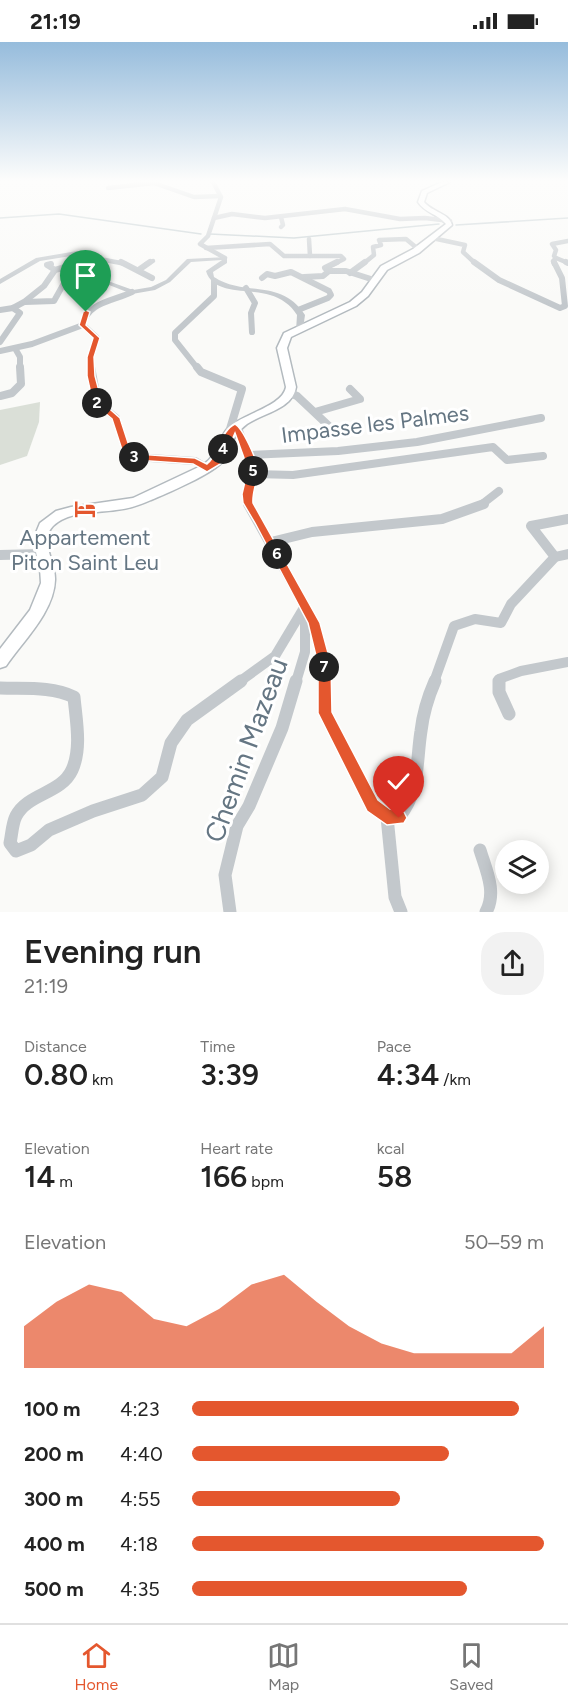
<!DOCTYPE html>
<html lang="en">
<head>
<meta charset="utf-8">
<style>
  body { margin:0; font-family:Figtree,sans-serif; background:#f2f2f2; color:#222; height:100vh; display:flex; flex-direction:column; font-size:22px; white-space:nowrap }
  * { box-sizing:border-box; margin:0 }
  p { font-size:20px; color:#767676 }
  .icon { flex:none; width:33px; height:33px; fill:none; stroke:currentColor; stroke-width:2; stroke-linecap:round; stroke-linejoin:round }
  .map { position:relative; height:870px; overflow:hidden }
  .sheet { display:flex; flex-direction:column; background:#fff; flex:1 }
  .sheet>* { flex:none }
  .fabs { position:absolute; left:495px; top:798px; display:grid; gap:12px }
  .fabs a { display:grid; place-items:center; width:54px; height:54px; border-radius:50%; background:#fff; box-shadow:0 3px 15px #0003; font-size:30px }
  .pin { position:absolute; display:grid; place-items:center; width:51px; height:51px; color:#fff; margin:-62px -26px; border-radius:50% 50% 50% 0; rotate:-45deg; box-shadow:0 0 6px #0007 }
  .pin .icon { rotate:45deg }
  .km { position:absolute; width:30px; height:30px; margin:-15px; border-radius:50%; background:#222; color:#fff; font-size:16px; line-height:30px; text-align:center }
  .round { display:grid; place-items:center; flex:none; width:63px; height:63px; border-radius:24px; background:#f2f2f2 }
  .head { display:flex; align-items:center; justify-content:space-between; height:102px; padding:0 24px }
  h1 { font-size:33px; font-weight:600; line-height:45px }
  .stats { display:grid; grid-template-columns:repeat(3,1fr); gap:9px; height:102px; padding:6px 24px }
  .stats div { display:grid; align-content:center }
  .stats b { font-size:30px; font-weight:600 }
  .stats small { font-size:16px; font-weight:400 }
  .stats p { font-size:16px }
  .chart { height:168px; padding:12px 24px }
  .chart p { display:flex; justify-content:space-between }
  .chart svg { width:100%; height:108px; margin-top:6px; fill:#e4572e; opacity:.7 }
  ul { padding:0 24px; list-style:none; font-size:20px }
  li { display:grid; grid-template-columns:96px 72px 1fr; align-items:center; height:45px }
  li i { height:15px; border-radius:8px; background:#e4572e }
  .status { display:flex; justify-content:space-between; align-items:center; height:42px; padding:0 30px; background:#fff; direction:ltr }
  .status svg { height:16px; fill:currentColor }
  .dock { display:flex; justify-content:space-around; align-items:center; height:84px; border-top:2px solid #e0e0e0; background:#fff; font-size:16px; color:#767676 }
  .dock a { display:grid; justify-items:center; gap:3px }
  .dock .on { color:#e4572e }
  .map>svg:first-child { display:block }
  .green { fill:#dadfd7 }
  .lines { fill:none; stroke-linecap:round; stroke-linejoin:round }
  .stream { stroke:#bbc7cb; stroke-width:1.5 }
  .secondary-casing { stroke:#b3babf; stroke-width:3 }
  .minor-far4 { stroke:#c3c8cc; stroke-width:4.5 }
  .minor-far3 { stroke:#c3c8cc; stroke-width:6 }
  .minor-far2 { stroke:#c3c8cc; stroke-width:8 }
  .minor-far1 { stroke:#c3c8cc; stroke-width:10 }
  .minor { stroke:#c3c8cc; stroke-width:13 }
  .tertiary { fill:#c3c8cc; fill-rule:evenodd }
  .secondary { fill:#fff; fill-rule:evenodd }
  .route { fill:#e4572e; stroke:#fff; stroke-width:1.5 }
  .labels { text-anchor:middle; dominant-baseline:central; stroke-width:6; stroke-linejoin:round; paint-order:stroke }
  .street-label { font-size:22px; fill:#657683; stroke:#fff }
  .poi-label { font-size:22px; fill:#657683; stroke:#fff }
  .near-street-label { font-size:27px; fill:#657683; stroke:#fff }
</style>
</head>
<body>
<div class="status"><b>21:19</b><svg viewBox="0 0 49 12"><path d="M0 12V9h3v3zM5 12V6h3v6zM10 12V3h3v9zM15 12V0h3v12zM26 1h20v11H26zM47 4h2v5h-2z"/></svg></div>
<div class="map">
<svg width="568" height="870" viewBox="0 0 568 870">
  <rect width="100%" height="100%" fill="#fafaf8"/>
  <path class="green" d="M 40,360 L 39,380 L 27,414 L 0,423 L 0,368 Z"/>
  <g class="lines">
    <g class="stream">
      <path d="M 0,176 L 59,172 L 201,192"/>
      <path d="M 456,183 L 568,176"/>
      <path d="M 210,192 L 294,196 L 439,182"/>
    </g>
    <defs>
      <path id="secondary" d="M 442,140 L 450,140 L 427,151 L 424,160 C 432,170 449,171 452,183 L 419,211 L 387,228 L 368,254 L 356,264 L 291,295 L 287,306 L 296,345 C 293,367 263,371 247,382 C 229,396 234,404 223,419 C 214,431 166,452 151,458 C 140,463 128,467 116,468 C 97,471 75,469 58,480 C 35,495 56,518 55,538 C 54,570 23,599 6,624 L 0,626 L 0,607 L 30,568 L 41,541 L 40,526 L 33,498 L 40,481 L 56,469 L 71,465 L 133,456 L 203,423 C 221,410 217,396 229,385 C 243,372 283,364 286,345 L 277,306 L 284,291 L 350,260 L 362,250 L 381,224 L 413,207 L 446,182 C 438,172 425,171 418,160 L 422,149 Z"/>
    </defs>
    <use href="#secondary" class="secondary-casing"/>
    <g class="minor-far4">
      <path d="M 213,140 L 221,155 L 208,194 L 200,202 L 225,216"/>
      <path d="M 108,146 L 154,141 L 194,155 L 220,154"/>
      <path d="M 281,175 L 283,183 L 281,185"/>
      <path d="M 214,176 L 232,172 L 265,176 L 345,167 L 400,177 L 425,176 L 450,179"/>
      <path d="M 432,196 L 465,203 L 463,210 L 476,222"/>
      <path d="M 309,197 L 310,214"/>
      <path d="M 206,206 L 270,202 L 284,214 L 341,214 L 344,217 L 334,222"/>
      <path d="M 556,216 L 554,214 L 556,208 L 552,202 L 568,199"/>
      <path d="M 87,220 L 105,218 L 126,222"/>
      <path d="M 77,222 L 86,219"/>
      <path d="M 146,222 L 153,219"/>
      <path d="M 363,222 L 374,213 L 373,205 L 381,203 L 379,198 L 406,197 L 418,207"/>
      <path d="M 554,222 L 553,219 L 556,216 L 568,221"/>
    </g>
    <g class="minor-far3">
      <path d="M 121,220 L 152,236"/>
      <path d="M 337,220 L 325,226 L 329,229 L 346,229 L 374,238"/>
      <path d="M 474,220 L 499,238 L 560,266 L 565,264 L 562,236 L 554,220"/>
      <path d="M 566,220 L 568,221"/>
      <path d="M 51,222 L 47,223 L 55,228"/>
      <path d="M 140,227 L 150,220"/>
      <path d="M 350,231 L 365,220"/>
      <path d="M 304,235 L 323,234 L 329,229"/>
      <path d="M 262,236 L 267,232 L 275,234 L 291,230 L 329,249 L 331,253 L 328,256 L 298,268"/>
      <path d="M 246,246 L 255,261 L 251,271 L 252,290"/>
      <path d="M 25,260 L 54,259 L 68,234 L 95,228"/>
      <path d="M 0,268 L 13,266 L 24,260 L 44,244 L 55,228 L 82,220"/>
      <path d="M 0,300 L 20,271 L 13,266"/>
      <path d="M 16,308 L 20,315 L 20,327"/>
      <path d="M 0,309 L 32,302 L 83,283"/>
      <path d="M 91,327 L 91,315 L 97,296 L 83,283 C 87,260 114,259 132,250"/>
      <path d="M 198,327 L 175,298 L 175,291 L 214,254 L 214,239"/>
    </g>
    <g class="minor-far2">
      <path d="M 91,325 L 98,361 L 116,376 L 127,411 L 135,415 L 195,419 L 207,426"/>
      <path d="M 197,325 L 201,330 L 242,347 L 227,397"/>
      <path d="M 290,351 L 297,354 L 331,386"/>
      <path d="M 0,354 L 12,351 L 21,342 L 20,325"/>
      <path d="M 315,370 L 360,357 L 350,347"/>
      <path d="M 235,385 L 239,389 L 253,427 L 247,451 L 249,463"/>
      <path d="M 249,413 L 338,409 L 417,400 L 541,376"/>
      <path d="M 253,432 L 293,433 L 493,405 L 507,418 L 543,414"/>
      <path d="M 481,463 L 499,449"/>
    </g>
    <g class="minor-far1">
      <path d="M 248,462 L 305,564 L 305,610 L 296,640"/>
      <path d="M 271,500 L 312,490 L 442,477 L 484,462"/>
      <path d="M 0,513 L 41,512"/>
      <path d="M 555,515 L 531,484 L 568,477"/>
      <path d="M 305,564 C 318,588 324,614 324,640"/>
      <path d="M 239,640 L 275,614 L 305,564"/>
      <path d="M 434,640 L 454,584 L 475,577 L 501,581 L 511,562 L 555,515 L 568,512"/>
      <path d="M 498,640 L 499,637 L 521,629 L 568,620"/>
    </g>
    <g class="minor">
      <path d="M 324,639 L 325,671 L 372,763 L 387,775 L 399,775 C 420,750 416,720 421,689 C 423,672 428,655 435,639"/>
      <path d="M 499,639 L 499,650 L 509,672"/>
      <path d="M 0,646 C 25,647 51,644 74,655 C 76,678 82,706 72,728 C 61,752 28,751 16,774 C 12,782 12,792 10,801 L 16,809 L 31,803 L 49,788 L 93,769 L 142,753 L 162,735 L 171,701 L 187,678 L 241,639"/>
      <path d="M 387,775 L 395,855 L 401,870"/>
      <path d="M 480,808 C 486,828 497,850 486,870"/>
      <path d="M 230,870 L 225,833 L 237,784 L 249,764 L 282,686 L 296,639"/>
    </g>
    <path class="tertiary" d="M 77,209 L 82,211 L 108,239 L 133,248 L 151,245 L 166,238 L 187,217 L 227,215 L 227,221 L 213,230 L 214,235 C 244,255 281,236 305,273 L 303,287 L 302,289 L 296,289 L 297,273 C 291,263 281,256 270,253 C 251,246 213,254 206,229 L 222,218 L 191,220 L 170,240 L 155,248 L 132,252 L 104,241 L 77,213 L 40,219 L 0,242 L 0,237 L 36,216 Z"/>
    <use href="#secondary" class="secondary"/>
  </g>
  <linearGradient id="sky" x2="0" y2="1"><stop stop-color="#96bcdc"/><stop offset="0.53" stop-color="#fdfdfc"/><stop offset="1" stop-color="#fdfdfc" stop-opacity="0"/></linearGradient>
  <rect width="568" height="262" fill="url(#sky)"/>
  <path class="route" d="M 86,268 L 90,270 L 86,283 L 100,296 L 94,315 L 95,334 L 102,360 L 120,376 L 131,410 L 137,412 L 195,416 L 207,422 C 220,412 220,389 235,382 C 243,386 257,418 258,428 C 258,439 252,449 253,461 L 320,581 L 331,622 L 332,670 L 378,758 L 390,767 L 404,770 L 407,776 L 404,781 L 387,783 L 367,769 L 318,671 L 318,622 L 308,581 L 255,481 L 243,461 L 242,452 L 248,427 L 235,391 L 222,421 L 207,430 L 193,422 L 135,418 L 124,414 L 112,377 L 93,361 L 87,334 L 87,315 L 93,296 L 79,283 L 83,270 Z"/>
  <defs>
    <symbol id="hotel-bare" viewBox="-9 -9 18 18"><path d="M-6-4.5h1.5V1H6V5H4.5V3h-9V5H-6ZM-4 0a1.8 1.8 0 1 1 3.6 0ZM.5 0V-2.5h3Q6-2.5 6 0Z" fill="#e4572e" stroke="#fff" stroke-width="2.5" paint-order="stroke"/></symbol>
  </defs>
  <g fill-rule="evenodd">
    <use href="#hotel-bare" x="70" y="452" width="30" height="30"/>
  </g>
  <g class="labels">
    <g class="street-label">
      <text transform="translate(375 382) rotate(-7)">Impasse les Palmes</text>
    </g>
    <g class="poi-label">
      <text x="85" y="495">Appartement<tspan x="85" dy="25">Piton Saint Leu</tspan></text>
    </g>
    <g class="near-street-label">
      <text transform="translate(246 708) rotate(-70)">Chemin Mazeau</text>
    </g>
  </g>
</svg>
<div class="fabs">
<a><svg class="icon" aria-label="layers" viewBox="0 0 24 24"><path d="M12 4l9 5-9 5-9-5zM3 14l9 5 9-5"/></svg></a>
</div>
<div class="pin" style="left:86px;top:270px;background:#1e9e55"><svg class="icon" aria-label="arrive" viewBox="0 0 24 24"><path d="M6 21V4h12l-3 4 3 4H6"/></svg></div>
<div class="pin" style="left:399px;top:776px;background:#d93025"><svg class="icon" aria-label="check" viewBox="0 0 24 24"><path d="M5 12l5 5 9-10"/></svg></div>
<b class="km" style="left:97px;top:361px">2</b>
<b class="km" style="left:134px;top:415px">3</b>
<b class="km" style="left:223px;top:407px">4</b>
<b class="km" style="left:253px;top:429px">5</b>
<b class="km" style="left:277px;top:512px">6</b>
<b class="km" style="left:324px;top:625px">7</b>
</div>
<section class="sheet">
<div class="head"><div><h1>Evening run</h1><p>21:19</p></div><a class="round"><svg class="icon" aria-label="share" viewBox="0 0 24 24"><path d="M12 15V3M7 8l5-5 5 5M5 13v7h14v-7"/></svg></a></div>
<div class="stats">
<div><p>Distance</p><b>0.80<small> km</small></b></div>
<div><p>Time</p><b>3:39</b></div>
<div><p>Pace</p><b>4:34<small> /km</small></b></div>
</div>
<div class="stats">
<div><p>Elevation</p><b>14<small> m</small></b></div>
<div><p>Heart rate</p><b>166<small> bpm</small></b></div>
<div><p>kcal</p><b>58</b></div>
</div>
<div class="chart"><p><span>Elevation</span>50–59 m</p>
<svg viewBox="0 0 160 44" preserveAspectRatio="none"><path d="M0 44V27L10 17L20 10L30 13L40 24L50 27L60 20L70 10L80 6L90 17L100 27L110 34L120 38L130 38L140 38L150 38L160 27V44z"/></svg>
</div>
<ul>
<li><b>100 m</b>4:23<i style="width:93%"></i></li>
<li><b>200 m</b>4:40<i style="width:73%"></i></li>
<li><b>300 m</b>4:55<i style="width:59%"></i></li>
<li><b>400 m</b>4:18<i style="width:100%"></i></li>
<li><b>500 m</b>4:35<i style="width:78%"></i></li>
</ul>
</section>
<nav class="dock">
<a class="on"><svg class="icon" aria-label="home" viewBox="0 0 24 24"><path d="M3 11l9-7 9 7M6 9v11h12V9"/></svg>Home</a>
<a><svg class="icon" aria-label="map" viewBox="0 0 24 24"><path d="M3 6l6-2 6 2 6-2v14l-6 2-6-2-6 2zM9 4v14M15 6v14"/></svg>Map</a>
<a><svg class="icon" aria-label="saved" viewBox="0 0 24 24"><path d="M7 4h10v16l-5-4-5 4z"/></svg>Saved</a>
</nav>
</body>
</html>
